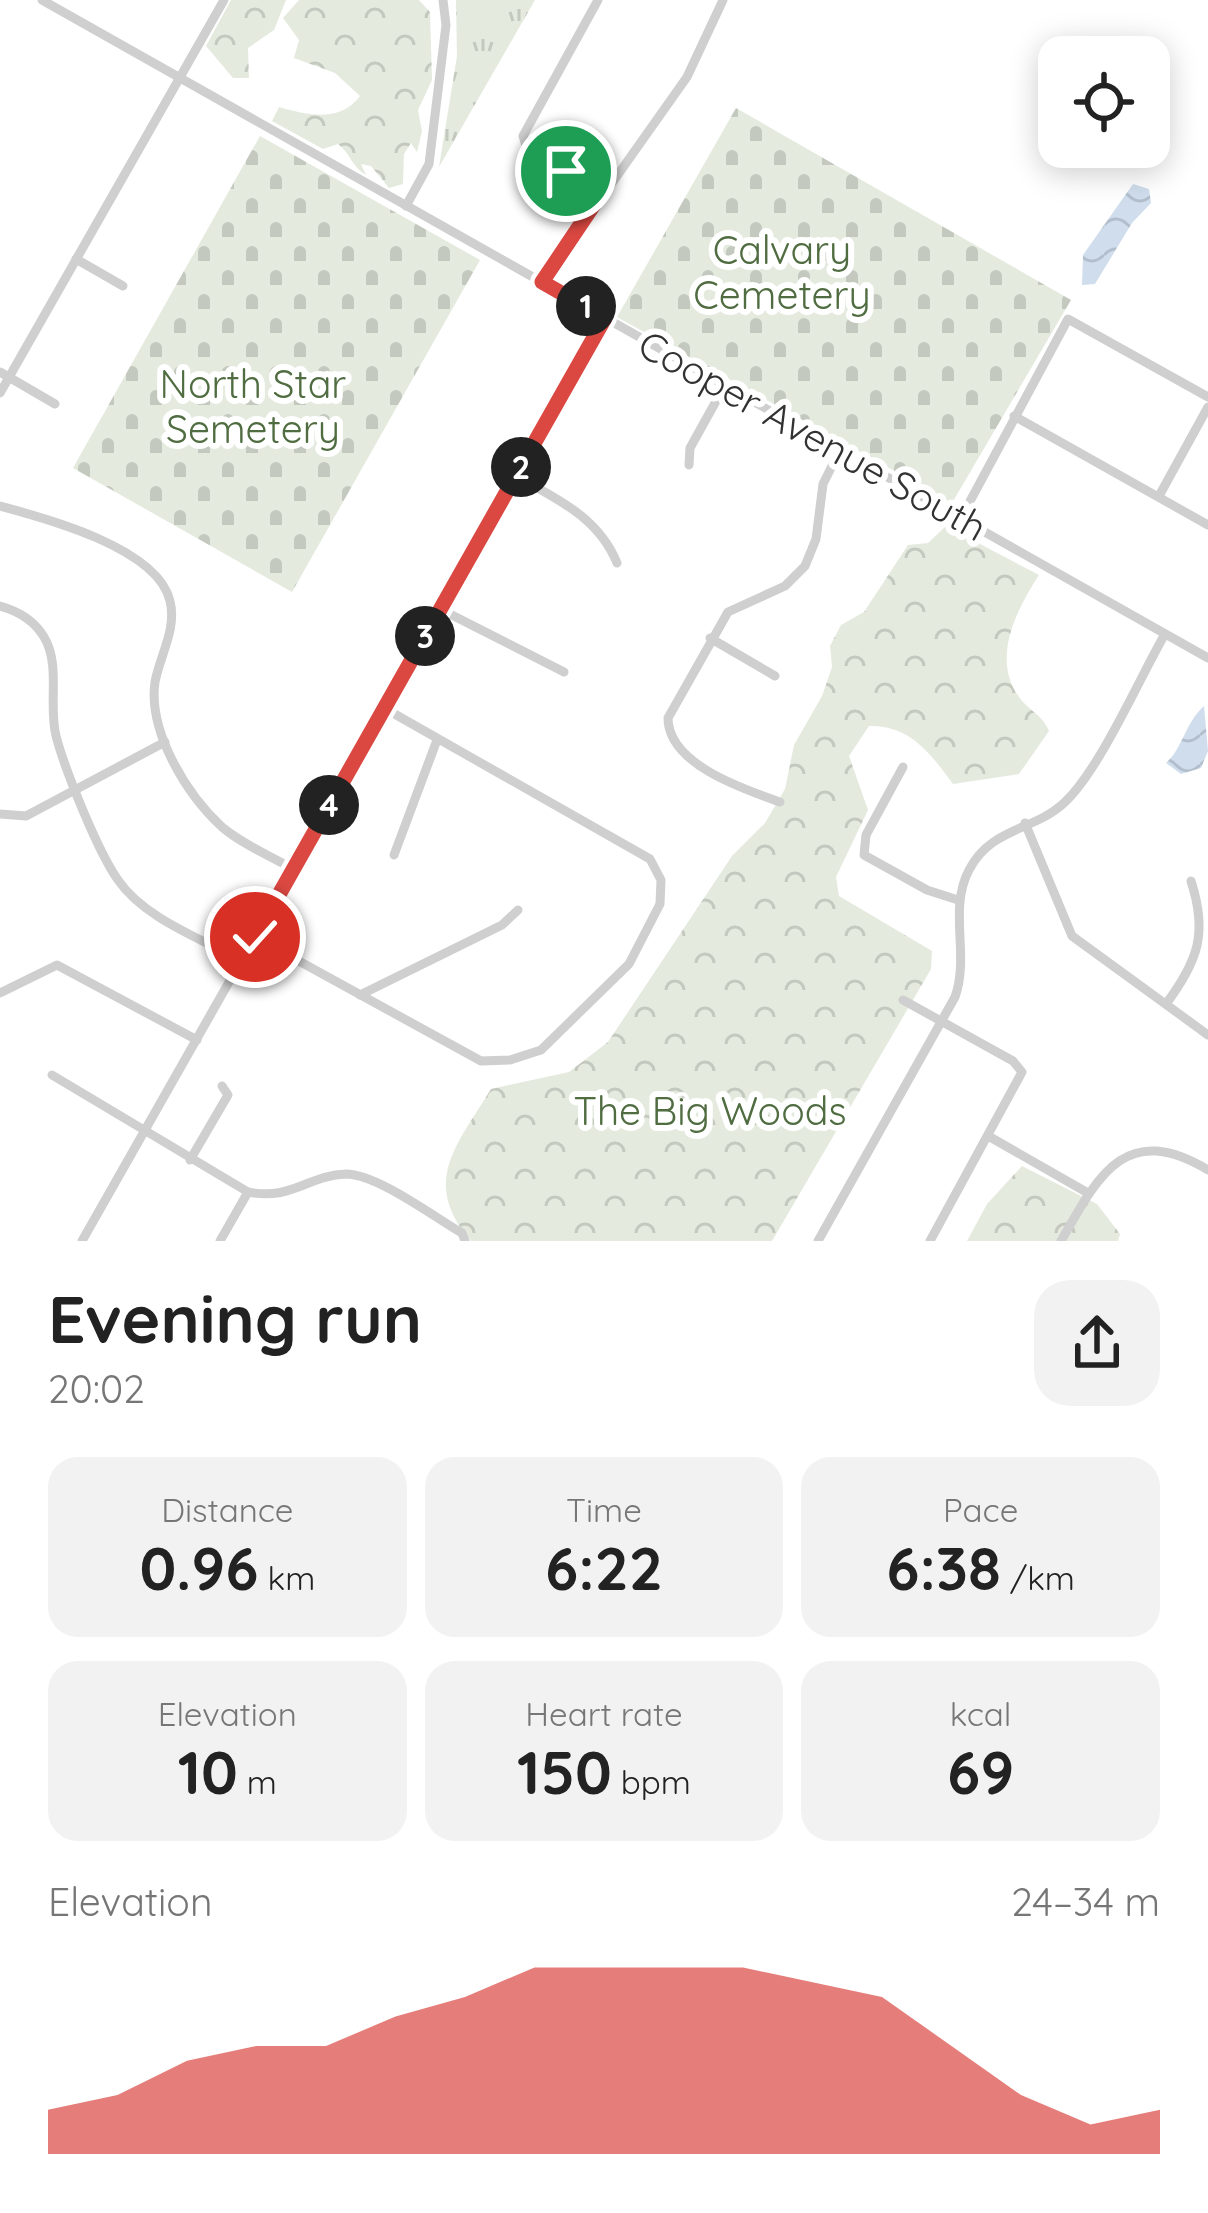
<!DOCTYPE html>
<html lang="en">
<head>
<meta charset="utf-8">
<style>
  body { margin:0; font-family:Quicksand,sans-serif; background:#f2f2f2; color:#222; height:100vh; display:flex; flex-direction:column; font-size:45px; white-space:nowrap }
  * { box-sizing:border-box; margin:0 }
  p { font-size:39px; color:#767676 }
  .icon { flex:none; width:66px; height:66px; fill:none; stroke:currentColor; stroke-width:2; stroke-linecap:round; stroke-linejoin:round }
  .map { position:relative; height:1241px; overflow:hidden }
  .side { display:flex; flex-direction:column; background:#fff; flex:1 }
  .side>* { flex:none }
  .fabs { position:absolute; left:1038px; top:36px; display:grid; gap:24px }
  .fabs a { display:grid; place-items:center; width:132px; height:132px; border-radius:24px; background:#fff; box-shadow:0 6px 30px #0003; font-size:60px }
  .pin { position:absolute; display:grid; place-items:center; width:102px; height:102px; color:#fff; margin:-51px; border:6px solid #fff; border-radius:50%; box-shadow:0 3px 12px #0007 }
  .km { position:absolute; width:60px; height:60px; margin:-30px; border-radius:50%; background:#222; color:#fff; font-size:33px; line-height:60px; text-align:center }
  .round { display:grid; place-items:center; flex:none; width:126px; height:126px; border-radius:36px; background:#f2f2f2 }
  .summary { display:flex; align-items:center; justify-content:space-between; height:204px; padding:0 48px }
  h1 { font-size:66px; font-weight:700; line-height:90px }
  .figures { display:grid; grid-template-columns:repeat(3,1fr); gap:18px; height:204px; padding:12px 48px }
  .figures div { display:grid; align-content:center; border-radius:30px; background:#f2f2f2; text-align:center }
  .figures b { font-size:60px; font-weight:700 }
  .figures small { font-size:33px; font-weight:400 }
  .figures p { font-size:33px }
  .chart { height:336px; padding:24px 48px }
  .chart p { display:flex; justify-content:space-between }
  .chart svg { width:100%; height:216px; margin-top:12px; fill:#db4842; opacity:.7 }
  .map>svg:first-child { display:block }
  .forest { fill:url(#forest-crowns) }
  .cemetery { fill:url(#cemetery-stones) }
  .park { fill:url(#park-tufts) }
  .water { fill:url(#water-waves) }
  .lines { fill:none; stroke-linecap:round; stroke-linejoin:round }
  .minor { stroke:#cfcfcf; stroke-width:9 }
  .route-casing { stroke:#fff; stroke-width:24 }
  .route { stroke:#db4842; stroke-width:15 }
  .labels { text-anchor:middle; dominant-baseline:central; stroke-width:12; stroke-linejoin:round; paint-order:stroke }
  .park-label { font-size:39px; fill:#506c41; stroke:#fff }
  .street-label { font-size:39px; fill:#323232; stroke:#fff }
</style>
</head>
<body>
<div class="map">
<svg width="1208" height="1241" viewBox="0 0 1208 1241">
  <defs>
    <pattern id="forest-crowns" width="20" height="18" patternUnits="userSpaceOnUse" patternTransform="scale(3)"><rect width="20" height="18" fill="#e4eade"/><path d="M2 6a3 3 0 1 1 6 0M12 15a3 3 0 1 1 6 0" fill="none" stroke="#c4c9bf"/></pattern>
    <pattern id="cemetery-stones" width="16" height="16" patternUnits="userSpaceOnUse" patternTransform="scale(3)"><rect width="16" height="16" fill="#e4eade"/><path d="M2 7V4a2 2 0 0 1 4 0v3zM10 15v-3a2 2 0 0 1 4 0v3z" fill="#c4c9bf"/></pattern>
    <pattern id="park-tufts" width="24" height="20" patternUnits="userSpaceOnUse" patternTransform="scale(3)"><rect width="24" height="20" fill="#e4eade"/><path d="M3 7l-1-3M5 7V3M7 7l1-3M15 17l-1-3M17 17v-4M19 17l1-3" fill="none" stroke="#c4c9bf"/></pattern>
    <pattern id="water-waves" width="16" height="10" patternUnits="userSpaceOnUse" patternTransform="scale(3)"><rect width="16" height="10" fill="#cfddec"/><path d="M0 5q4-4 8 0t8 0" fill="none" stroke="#b2becb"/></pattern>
  </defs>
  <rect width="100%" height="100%" fill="#fff"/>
  <g class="forest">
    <path d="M 231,0 L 286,0 L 274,30 L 248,48 L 249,78 L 233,78 L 206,46 Z"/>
    <path d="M 299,0 L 419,0 L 430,12 L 432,80 L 418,110 L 422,131 L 417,152 L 411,143 L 404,154 L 403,184 L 389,188 L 371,166 L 361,164 L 366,175 C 351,166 351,154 338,144 L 323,149 L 272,121 L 279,107 C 306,115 341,123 360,96 L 335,73 L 294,58 L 299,40 L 283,18 Z"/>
    <path d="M 946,526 L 1039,575 C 1015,612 989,663 1023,702 C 1033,713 1043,716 1049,731 L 1019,774 L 953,784 C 930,753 910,725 869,726 L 849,756 L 868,810 L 836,877 L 839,896 L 932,951 L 931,969 L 772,1241 L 471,1241 C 420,1182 457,1145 491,1089 L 569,1072 L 608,1042 L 732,856 L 765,823 L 785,789 L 794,745 L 822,696 L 832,667 L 830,646 L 841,625 L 864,612 L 908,545 L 928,543 Z"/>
    <path d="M 1022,1166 L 1097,1204 L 1120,1234 L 1118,1241 L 967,1241 L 987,1204 Z"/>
  </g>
  <g class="cemetery">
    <path d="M 736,108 L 1071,300 L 952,503 L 617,317 Z"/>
    <path d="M 260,136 L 480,260 L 292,592 L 73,468 Z"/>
  </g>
  <path class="park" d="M 456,0 L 535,0 L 439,167 L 457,56 Z"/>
  <g class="water">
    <path d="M 1133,184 L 1149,189 L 1151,203 L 1132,223 L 1095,284 L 1082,285 L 1083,255 Z"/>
    <path d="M 1204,706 L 1208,751 L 1201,768 L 1181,774 L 1166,763 C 1183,748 1185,723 1204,706 Z"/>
  </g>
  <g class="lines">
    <g class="minor">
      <path d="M 42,0 L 1208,658"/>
      <path d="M 598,0 L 523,136 L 528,152 L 600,197"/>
      <path d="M 406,206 L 429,164 L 446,25 L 443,0"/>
      <path d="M 76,259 L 123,286"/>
      <path d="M 542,282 L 687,77 L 723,0"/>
      <path d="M 0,372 L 55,404"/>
      <path d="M 0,393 L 224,0"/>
      <path d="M 1014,416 L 1208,525"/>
      <path d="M 689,465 L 690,448 L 725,385"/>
      <path d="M 516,476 C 557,499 598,517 617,563"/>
      <path d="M 1159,496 L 1208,407"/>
      <path d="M 0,506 C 45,518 158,548 170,601 C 177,629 160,655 155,682 C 148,731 186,794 222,827 C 242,844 270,856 293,869"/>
      <path d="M 961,518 L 1068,319 L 1208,397"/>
      <path d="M 0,606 C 18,611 34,620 44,637 C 61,665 48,704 56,736 C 65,770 98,852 118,880 C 144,918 200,938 240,960"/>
      <path d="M 440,609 L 564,672"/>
      <path d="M 710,638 L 775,676"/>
      <path d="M 903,767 L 866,835 L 864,855 L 927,890 L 958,900"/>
      <path d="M 780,802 C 743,789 668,764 668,718 L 728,612 L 785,586 L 805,566 L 816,539 L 823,484 L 840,450"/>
      <path d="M 0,814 L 26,816 L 165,742"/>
      <path d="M 1025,823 L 1072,936 L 1208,1035"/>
      <path d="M 394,855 L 437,740"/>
      <path d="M 255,937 L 481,1061 L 510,1060 L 541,1050 L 629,964 L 660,904 L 661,880 L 650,859 L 384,708"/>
      <path d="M 0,993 L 57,965 L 197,1040"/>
      <path d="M 360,995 L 502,925 L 518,910"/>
      <path d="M 903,1000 L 1013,1061 L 1022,1072 L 930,1241"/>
      <path d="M 1166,1004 C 1198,961 1208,933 1191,881"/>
      <path d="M 52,1075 L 248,1192 C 291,1201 309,1175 346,1174 C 377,1174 434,1217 462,1233 L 465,1241"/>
      <path d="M 990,1137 L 1088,1193"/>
      <path d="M 190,1160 L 228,1095 L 222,1086"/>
      <path d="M 82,1241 L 606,318"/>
      <path d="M 220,1241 L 248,1192"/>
      <path d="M 818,1241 L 955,997 C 970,955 948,910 969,870 C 991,827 1035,831 1065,802 C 1100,769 1139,679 1165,634"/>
      <path d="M 1061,1241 C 1099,1174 1126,1121 1208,1170"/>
    </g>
  </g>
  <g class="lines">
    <defs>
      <path id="route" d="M 255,937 L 605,318 L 542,282 L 599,197 L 566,171"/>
    </defs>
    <use href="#route" class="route-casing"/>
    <use href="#route" class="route"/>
  </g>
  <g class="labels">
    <g class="park-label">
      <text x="782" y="249">Calvary<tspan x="782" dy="45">Cemetery</tspan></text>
      <text x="253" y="383">North Star<tspan x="253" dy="45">Semetery</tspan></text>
      <text x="710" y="1110">The Big Woods</text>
    </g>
    <g class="street-label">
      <text transform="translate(813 435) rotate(29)">Cooper Avenue South</text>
    </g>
  </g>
</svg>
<div class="fabs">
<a><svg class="icon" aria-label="locate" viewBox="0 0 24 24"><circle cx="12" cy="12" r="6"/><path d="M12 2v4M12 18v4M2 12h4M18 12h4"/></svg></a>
</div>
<div class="pin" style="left:566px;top:171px;background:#1e9e55"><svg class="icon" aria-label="arrive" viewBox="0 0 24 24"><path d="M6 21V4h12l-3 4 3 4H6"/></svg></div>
<div class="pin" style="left:255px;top:937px;background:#d93025"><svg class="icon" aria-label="check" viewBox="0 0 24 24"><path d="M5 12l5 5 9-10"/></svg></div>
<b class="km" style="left:586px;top:306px">1</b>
<b class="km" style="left:521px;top:467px">2</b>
<b class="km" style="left:425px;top:636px">3</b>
<b class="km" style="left:329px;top:805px">4</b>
</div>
<section class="side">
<div class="summary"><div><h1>Evening run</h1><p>20:02</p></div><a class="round"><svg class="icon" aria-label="share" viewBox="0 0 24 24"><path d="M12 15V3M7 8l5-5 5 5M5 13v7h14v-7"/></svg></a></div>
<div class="figures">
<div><p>Distance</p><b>0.96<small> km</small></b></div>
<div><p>Time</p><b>6:22</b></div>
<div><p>Pace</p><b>6:38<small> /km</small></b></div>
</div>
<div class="figures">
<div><p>Elevation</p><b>10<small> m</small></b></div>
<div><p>Heart rate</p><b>150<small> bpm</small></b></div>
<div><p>kcal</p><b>69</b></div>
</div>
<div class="chart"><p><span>Elevation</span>24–34 m</p>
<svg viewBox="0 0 160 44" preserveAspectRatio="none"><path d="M0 44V35L10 32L20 25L30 22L40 22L50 16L60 12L70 6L80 6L90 6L100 6L110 9L120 12L130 22L140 32L150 38L160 35V44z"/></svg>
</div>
</section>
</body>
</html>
